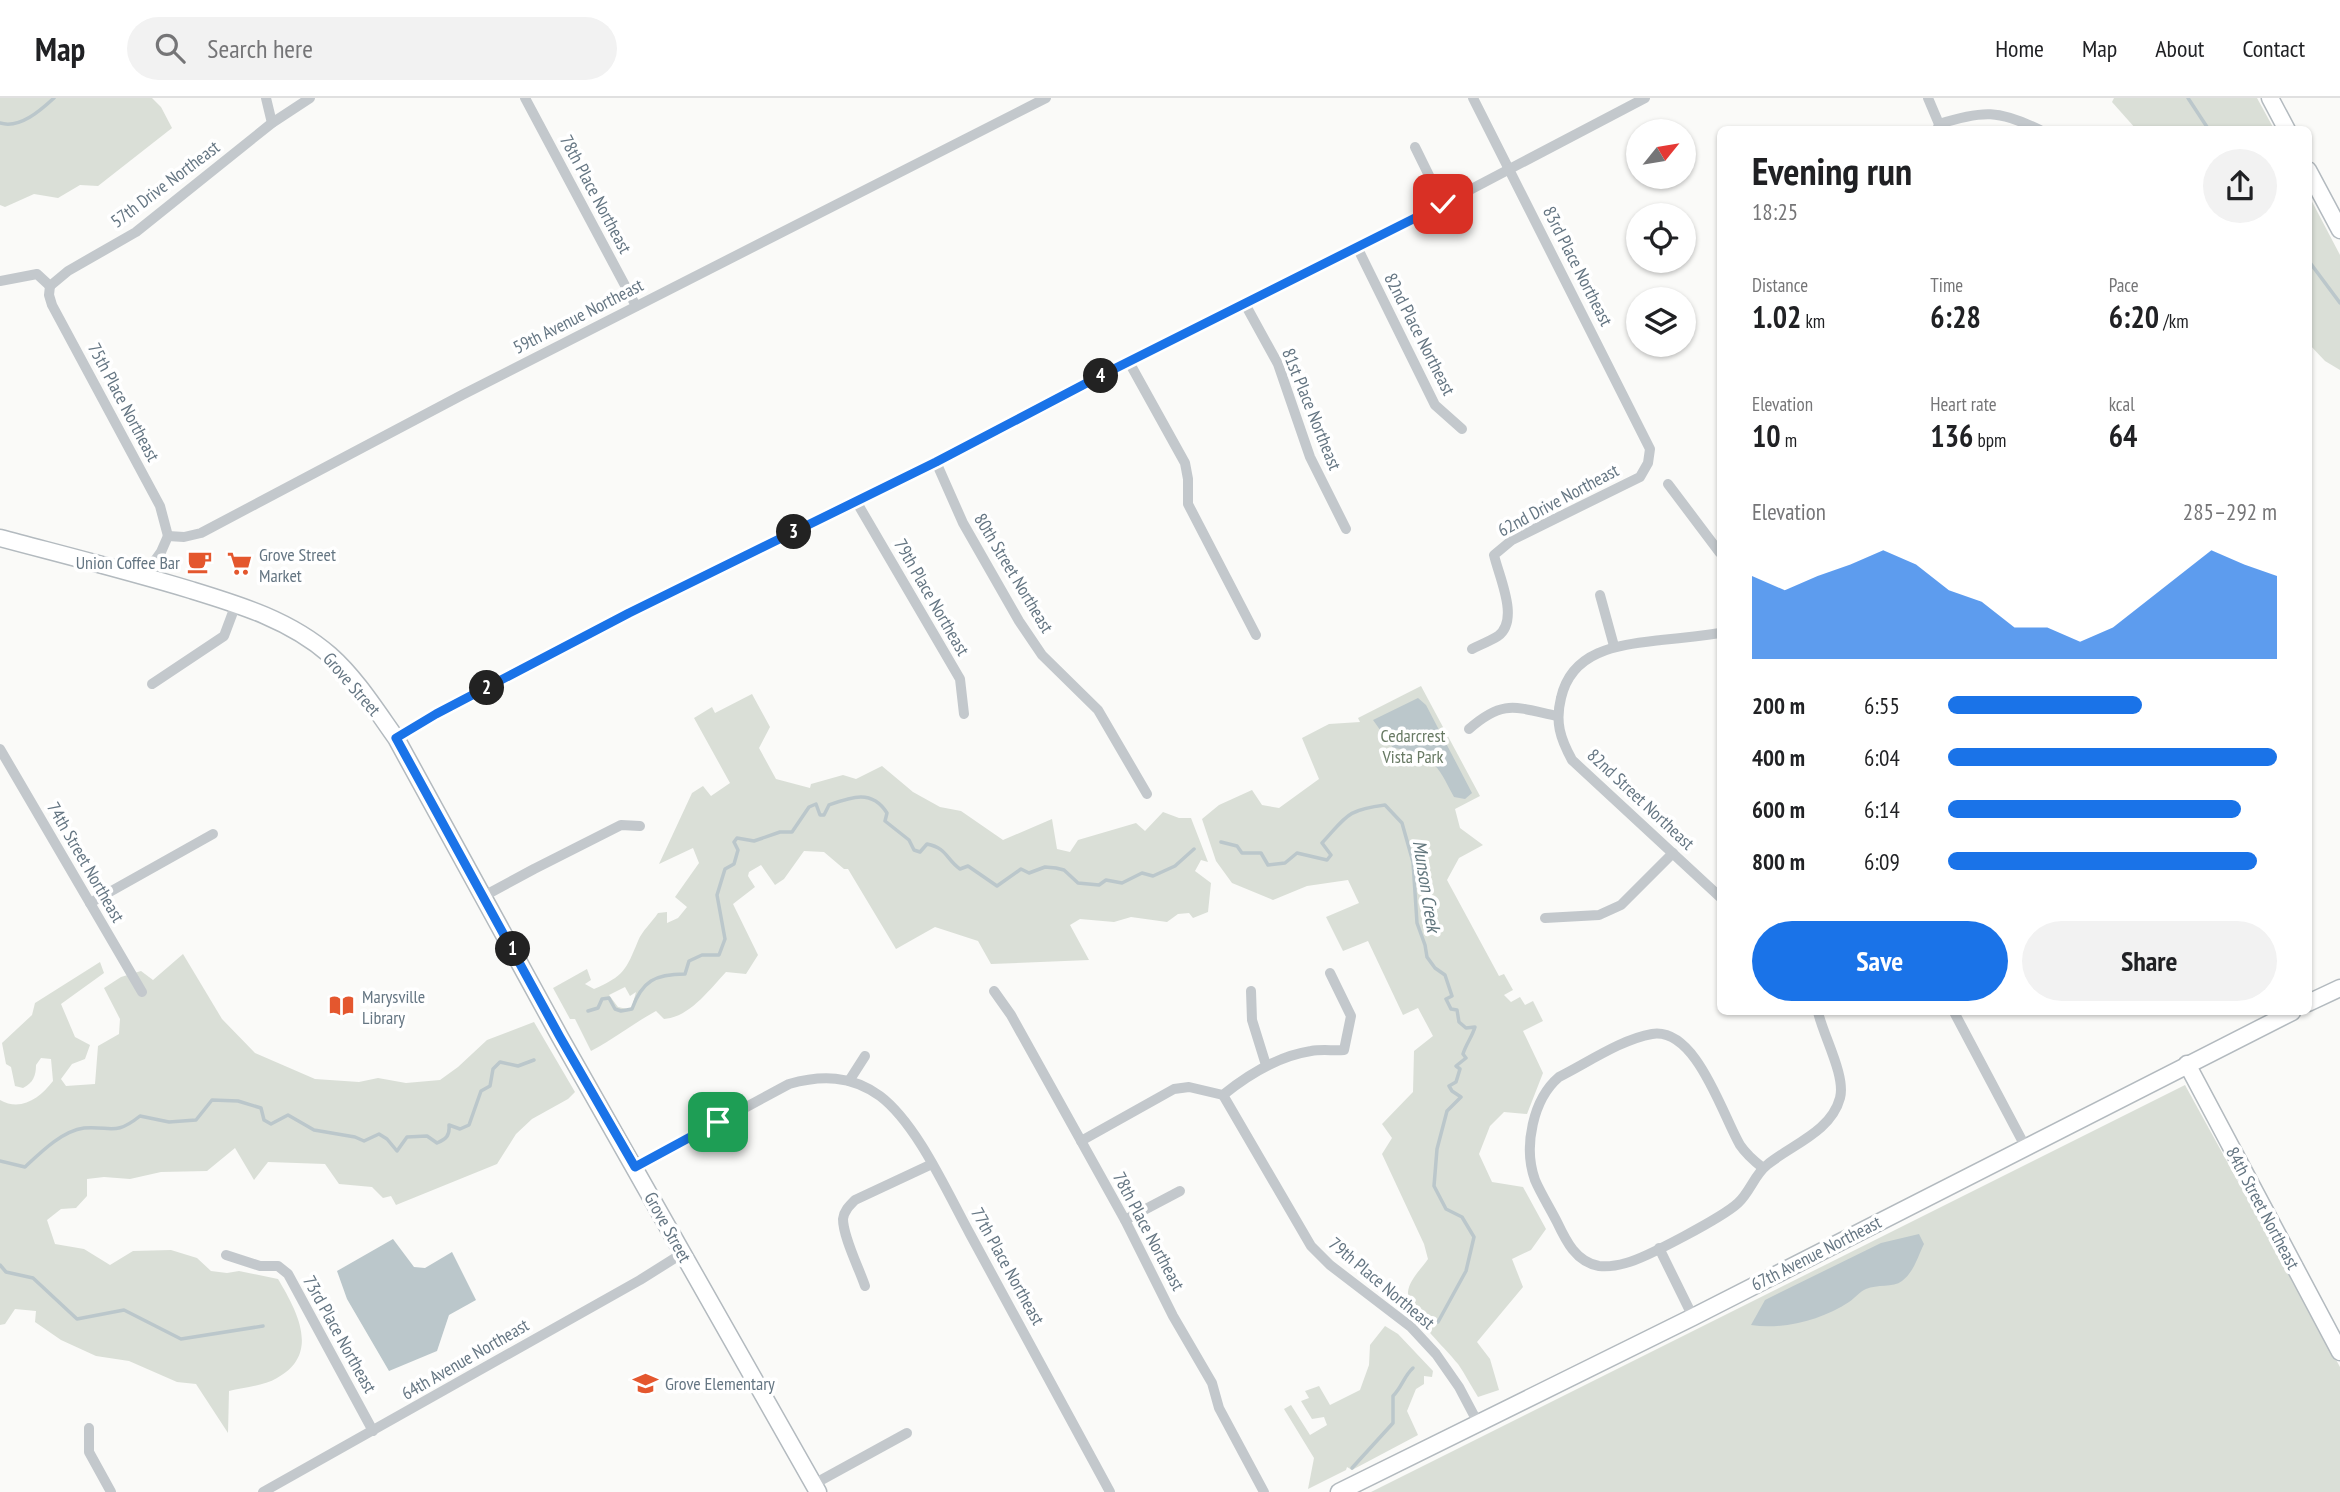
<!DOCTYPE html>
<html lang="en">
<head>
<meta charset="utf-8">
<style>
  body { margin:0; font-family:"PT Sans Narrow",sans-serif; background:#f2f2f2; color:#202124; height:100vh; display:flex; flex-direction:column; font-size:26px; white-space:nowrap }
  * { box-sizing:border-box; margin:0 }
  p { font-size:23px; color:#757577 }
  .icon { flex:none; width:38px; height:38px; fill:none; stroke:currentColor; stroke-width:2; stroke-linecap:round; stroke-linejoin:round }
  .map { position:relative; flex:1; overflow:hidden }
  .side { position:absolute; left:1717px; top:28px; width:595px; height:889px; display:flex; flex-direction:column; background:#fff; border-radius:10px; box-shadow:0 2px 5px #0004 }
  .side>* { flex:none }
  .needle { width:46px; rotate:60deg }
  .tools { position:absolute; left:1626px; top:21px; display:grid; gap:14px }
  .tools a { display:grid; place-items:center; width:70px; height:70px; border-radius:50%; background:#fff; box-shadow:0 2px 5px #0004; font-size:35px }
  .pin { position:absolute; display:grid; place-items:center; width:60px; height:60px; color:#fff; margin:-30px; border-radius:14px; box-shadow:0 4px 10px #0006 }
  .km { position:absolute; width:35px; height:35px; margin:-18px; border-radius:50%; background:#222; color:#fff; font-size:19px; line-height:35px; text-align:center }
  .round { display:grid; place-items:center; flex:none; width:74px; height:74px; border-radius:37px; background:#f2f2f2 }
  .summary { display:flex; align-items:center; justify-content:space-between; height:119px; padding:0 35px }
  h1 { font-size:38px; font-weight:700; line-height:52px }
  .stats { display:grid; grid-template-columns:repeat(3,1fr); gap:10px; height:119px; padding:7px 35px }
  .stats div { display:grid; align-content:center }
  .stats b { font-size:30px; font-weight:700 }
  .stats small { font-size:19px; font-weight:400 }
  .stats p { font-size:19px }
  .chart { height:196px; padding:14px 35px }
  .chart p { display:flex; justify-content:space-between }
  .chart svg { width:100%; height:126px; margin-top:7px; fill:#1a73e8; opacity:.7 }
  .primary-button { display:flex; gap:14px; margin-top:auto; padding:14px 35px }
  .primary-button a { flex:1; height:80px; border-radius:42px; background:#1a73e8; color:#fff; font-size:28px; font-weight:700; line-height:80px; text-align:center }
  .primary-button a+a { background:#f2f2f2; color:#202124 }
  ul { padding:0 35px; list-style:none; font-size:23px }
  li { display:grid; grid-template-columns:112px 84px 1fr; align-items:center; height:52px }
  li i { height:18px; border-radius:9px; background:#1a73e8 }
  header { display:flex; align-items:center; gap:42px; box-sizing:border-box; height:98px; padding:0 35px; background:#fff; border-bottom:2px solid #e0e0e0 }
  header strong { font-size:33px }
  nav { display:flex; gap:38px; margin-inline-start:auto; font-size:24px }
  .search { width:490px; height:63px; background:#f2f2f2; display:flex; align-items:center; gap:18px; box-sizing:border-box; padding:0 24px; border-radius:38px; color:#757577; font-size:26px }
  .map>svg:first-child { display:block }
  .green { fill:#dadfd7; fill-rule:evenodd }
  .water { fill:#bbc7cb }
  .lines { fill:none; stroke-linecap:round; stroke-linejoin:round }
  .stream { stroke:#bbc7cb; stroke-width:3.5 }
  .secondary-casing { stroke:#b3babf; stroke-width:19 }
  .street { stroke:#c3c8cc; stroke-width:10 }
  .secondary { stroke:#fff; stroke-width:16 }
  .route-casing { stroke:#fff; stroke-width:14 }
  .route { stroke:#1a73e8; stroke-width:9 }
  .labels { text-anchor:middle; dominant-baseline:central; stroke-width:7; stroke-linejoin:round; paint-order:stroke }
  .street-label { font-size:18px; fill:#657683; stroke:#fff }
  .poi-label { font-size:18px; fill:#657683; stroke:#fff; text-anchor:start }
  .park-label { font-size:18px; fill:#687a64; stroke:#fff }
  .water-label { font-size:19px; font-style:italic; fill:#60757c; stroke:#fff }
</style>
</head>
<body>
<header>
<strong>Map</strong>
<div class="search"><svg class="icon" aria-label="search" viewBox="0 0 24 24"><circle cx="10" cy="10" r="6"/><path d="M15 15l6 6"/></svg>Search here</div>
<nav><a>Home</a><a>Map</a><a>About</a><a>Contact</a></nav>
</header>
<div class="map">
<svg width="2340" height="1394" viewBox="0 0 2340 1394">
  <rect width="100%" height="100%" fill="#fafaf8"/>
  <g class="green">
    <path d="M 0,0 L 152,0 L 161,9 L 172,30 L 98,88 L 80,87 L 58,100 L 34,96 L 5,109 L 0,107 Z"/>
    <path d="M 2114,0 L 2257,0 L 2274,31 L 2136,31 L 2112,4 Z"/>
    <path d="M 2308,96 L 2340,157 L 2340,272 L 2325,263 L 2308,245 Z"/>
    <path d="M 1421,588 L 1480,698 L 1455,711 L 1460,730 L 1483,747 L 1459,760 L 1447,782 L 1499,878 L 1504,876 L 1513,892 L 1504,897 L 1511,904 L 1520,899 L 1525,907 L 1533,903 L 1543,923 L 1523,933 L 1543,975 L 1527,1016 L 1504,1014 L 1490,1028 L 1479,1056 L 1492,1084 L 1523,1089 L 1546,1131 L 1531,1152 L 1512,1161 L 1523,1189 L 1477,1244 L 1490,1261 L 1499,1292 L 1478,1299 C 1471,1288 1465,1276 1458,1266 C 1444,1248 1407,1216 1408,1194 C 1409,1182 1422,1170 1428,1161 L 1424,1146 L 1382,1056 L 1392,1040 L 1382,1026 L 1413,994 L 1414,953 L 1433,938 L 1418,910 L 1403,917 L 1368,843 L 1343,853 L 1326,819 L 1359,805 L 1348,782 L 1307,788 L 1273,802 L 1232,785 L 1216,763 L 1202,721 L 1219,707 L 1252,692 L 1262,707 L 1279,710 L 1319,681 L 1302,640 L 1329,626 L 1360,624 L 1358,620 Z"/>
    <path d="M 752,596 L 770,629 L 759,650 L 776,681 L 810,690 L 811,686 L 843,677 L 856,681 L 882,668 L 913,694 L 940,709 L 961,713 L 1003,742 L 1052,721 L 1057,751 L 1070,754 L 1078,742 L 1136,725 L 1145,733 L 1163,714 L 1179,720 L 1191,720 L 1208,764 L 1201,762 L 1195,773 L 1211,785 L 1208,814 L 1193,820 L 1189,815 L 1178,816 L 1167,824 L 1131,819 L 1114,824 L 1080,821 L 1070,827 L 1089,862 L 991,866 L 978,843 L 935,829 L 896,851 L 848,771 L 844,771 L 824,754 L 804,753 L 784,781 L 775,787 L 761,767 L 749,774 L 748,778 L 755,789 L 733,806 L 758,857 L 746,876 L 726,874 C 709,892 690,919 664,921 L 656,913 C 634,925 614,941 591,953 L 575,921 L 570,921 L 553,890 L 587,871 L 591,882 L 585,886 L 594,891 C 624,878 626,872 638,843 C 642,833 652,824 658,815 L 667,814 L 667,825 L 678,820 L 687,809 L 675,799 L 699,765 L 693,750 L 659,766 L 692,695 L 703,688 L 711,698 L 730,685 L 694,620 L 712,609 L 715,615 ZM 625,889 L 630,898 L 636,894 L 632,909 L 627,911 L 618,909 L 609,897 Z"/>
    <path d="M 183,856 L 222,921 L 255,955 L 315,981 L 359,984 L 378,980 L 406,985 L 440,982 L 458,969 L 487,942 L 534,924 L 575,994 L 568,1001 L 532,1021 L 516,1036 L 497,1066 L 396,1107 L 391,1098 L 383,1100 L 372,1089 L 339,1086 L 325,1066 L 268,1064 L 254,1082 L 235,1050 L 207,1073 L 161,1074 L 130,1081 L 104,1079 L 87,1081 L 87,1098 L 76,1110 L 61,1111 L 47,1122 L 55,1146 L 84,1151 L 110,1167 L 133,1153 L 171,1152 L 197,1160 L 211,1173 L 227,1175 L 239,1173 L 278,1181 C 297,1213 321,1256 277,1280 C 264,1288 244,1289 229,1293 L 228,1335 L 196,1286 L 177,1284 L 129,1263 L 96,1258 L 61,1242 L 35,1224 L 36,1213 L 15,1211 L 5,1226 L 0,1227 L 0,1002 C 21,1014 40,1000 53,983 L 51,961 L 41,960 L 36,967 C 36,978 33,985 23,990 L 15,988 L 11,969 L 6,966 L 2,945 L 32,917 L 35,905 L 100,864 L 104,875 L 61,906 L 75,939 L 90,947 L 85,961 L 72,966 L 61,981 L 66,988 L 95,986 L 98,948 L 119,936 L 120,921 L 104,890 L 121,879 L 141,873 L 153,882 Z"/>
    <path d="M 2185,987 L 2340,1269 L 2340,1394 L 1371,1394 Z"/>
    <path d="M 1385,1228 L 1398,1236 L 1433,1273 L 1432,1279 L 1424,1278 L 1424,1286 L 1416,1291 L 1407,1313 L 1418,1337 L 1352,1372 L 1347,1369 L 1346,1372 L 1308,1391 L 1314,1360 L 1284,1311 L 1291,1307 L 1310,1337 L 1327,1327 L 1324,1319 L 1312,1321 L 1301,1303 L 1309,1300 L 1305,1293 L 1319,1288 L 1330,1307 L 1360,1292 L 1369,1267 L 1370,1247 Z"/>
  </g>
  <g class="water">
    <path d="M 1418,600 L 1426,607 L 1472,695 L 1465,701 L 1454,699 C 1436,665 1433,656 1393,650 L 1373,622 Z"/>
    <path d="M 1919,1136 L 1924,1146 C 1918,1158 1914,1174 1902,1183 C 1893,1190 1877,1186 1866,1191 C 1859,1194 1855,1200 1849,1204 C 1822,1222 1783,1232 1751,1227 L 1765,1202 L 1779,1195 L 1881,1145 Z"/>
    <path d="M 393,1141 L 414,1169 L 425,1170 L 452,1154 L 476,1202 L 449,1217 L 437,1253 L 389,1273 L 347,1201 L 337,1173 Z"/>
  </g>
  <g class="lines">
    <g class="stream">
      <path d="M 2188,0 L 2209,32"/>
      <path d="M 0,25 C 20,31 41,12 54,0"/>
      <path d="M 2308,162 L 2340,205"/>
      <path d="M 1221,744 L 1237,748 L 1242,755 L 1261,755 L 1268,767 L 1285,765 L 1297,755 L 1327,762 L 1331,757 L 1322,745 C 1347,718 1346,712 1385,707 L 1402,725 L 1413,764 L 1417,825 L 1425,847 L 1427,859 L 1435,870 L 1445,877 L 1452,898 L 1446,901 L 1451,911 L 1457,912 L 1459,924 L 1466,930 L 1475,929 C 1472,939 1466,946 1463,956 L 1466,960 L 1456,968 L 1460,971 L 1456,984 L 1449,988 L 1452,993 L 1461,999 L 1447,1013 L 1437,1051 L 1434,1088 L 1446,1111 L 1462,1119 L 1474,1139 L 1466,1173 L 1438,1224"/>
      <path d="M 588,913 L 598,910 L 602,901 L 609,900 L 615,911 L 621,913 L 632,911 C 642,883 655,876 685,876 L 689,863 L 702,857 L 719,857 L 725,841 L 717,797 L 725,771 L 734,766 L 738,752 L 734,744 L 737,740 L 754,743 L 780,734 L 792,734 L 809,709 L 816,706 L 820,717 L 824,717 L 829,707 C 851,699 872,691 887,715 L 885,723 L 909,742 L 914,752 L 920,754 L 927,746 C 947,750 946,761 960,771 L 968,768 L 997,788 L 1021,771 L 1029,775 L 1045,769 L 1056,770 L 1064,772 L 1078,785 L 1099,787 L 1106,782 L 1122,785 L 1142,775 L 1153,778 L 1175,768 L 1194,751"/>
      <path d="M 0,1063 L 25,1069 C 41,1054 62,1033 84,1030 C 112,1028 115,1038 140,1018 L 169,1024 L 196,1022 L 212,1002 L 238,1003 L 261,1010 L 264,1022 L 271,1026 L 288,1017 L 314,1032 L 355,1039 L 364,1043 L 379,1036 L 387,1041 L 397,1053 L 407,1039 L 427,1038 L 437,1045 C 446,1041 450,1038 449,1027 L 460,1031 L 469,1027 L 481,993 L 490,988 L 493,971 L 500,964 L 518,968 L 534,962"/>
      <path d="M 0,1167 L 6,1174 L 33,1180 L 77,1221 L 124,1212 L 181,1241 L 263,1228"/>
      <path d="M 1352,1370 L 1393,1325 L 1393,1298 C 1402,1289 1404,1278 1413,1270"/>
    </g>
    <defs>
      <g id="secondary">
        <path d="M 2270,0 L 2287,32"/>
        <path d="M 2308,72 L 2340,132"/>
        <path d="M 0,440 C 64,457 128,473 191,492 C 240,507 290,522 330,557 C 356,580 376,612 396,640 L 560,939 L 818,1394"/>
        <path d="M 2308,905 L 2340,890"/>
        <path d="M 2187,966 L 2340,1254"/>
        <path d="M 1339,1394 L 1693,1219 L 2292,914"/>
      </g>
    </defs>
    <use href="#secondary" class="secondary-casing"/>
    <g class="street">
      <path d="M 266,0 L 272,25"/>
      <path d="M 525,0 L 636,208"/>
      <path d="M 1928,0 L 1939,26 L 1938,29"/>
      <path d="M 1939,26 C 1983,12 1999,12 2040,32"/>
      <path d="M 1415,49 L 1443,106"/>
      <path d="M 1357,149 L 1435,307 L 1462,331"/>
      <path d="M 0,183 L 37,176 L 50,188 L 68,173 L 136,134 L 272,25 L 310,0"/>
      <path d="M 50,188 L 49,197 L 52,207 L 160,408 L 168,438"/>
      <path d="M 1245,206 L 1278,266 L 1310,359 L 1346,431"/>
      <path d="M 1129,264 L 1185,365 L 1188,381 L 1188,406 L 1256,537"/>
      <path d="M 936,364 L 963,425 L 1019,523 L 1042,557 L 1098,612 L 1147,696"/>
      <path d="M 1668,386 L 1720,455"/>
      <path d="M 856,403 L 960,581 L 964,616"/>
      <path d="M 144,478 L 161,454 L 168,438 L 184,439 L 201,435 L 462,297 L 1046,0"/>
      <path d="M 1600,497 L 1614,548"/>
      <path d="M 1720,535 C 1700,538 1681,540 1661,542 C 1620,547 1572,551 1561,600 C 1555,624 1560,640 1572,662 L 1720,799"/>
      <path d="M 1472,551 C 1480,547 1490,543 1498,538 C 1520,522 1499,479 1494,457 L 1512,442 L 1640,379 L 1648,365 L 1650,351 L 1473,0"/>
      <path d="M 152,586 L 224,538 L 236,506"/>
      <path d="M 1469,631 C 1503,601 1515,609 1557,618"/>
      <path d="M 396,640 L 436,616 L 629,515 L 936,364 L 1099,278 L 1443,106 L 1645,0"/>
      <path d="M 0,651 L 142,894"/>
      <path d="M 484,798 L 534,771 L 621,727 L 640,728"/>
      <path d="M 90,805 L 213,736"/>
      <path d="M 1545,820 L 1599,817 L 1621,807 L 1673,755"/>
      <path d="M 994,893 L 1011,917 L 1125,1122 L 1173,1218 L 1212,1285 L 1219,1310 L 1264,1394"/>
      <path d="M 1251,893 L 1252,922 L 1266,967"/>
      <path d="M 1954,914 L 2025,1048"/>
      <path d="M 849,983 L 865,958"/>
      <path d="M 1223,997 L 1311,1148 L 1330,1167 L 1411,1229 L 1436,1256 L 1459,1289 L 1478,1325"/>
      <path d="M 1081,1043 L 1174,991 L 1189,989 L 1223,997 C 1249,976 1278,958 1311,953 C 1322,951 1334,953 1344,952 L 1351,918 L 1330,875"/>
      <path d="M 635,1069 L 789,986 C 821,977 851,977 880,998 C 917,1026 947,1094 970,1136 C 1017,1222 1063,1308 1110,1394"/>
      <path d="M 1763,1070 C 1754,1063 1746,1056 1740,1047 C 1722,1016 1696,929 1652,936 C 1622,941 1587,965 1559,979 C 1533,1001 1523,1049 1535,1082 C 1541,1096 1550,1110 1557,1124 C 1566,1143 1576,1164 1599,1168 C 1607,1169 1619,1167 1626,1165 C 1646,1160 1723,1119 1738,1105 C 1750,1094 1755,1076 1767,1067 C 1791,1047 1831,1034 1840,1000 C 1846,978 1823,937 1818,914"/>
      <path d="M 1125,1122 L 1180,1093"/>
      <path d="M 1659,1150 L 1693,1219"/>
      <path d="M 226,1157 L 260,1168 L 278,1168 L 288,1176 L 373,1333"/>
      <path d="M 865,1188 C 859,1170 843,1139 843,1121 C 844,1113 849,1108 855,1102 L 932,1066"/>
      <path d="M 89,1330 L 89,1354 L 111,1394"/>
      <path d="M 814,1386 L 907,1335"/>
      <path d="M 263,1394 L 640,1182 L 683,1155"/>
    </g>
    <use href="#secondary" class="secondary"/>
  </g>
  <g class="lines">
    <defs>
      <path id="route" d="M 718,1024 L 635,1069 L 560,939 L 396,640 L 436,616 L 629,515 L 936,364 L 1100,278 L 1443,106"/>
    </defs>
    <use href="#route" class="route-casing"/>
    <use href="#route" class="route"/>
  </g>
  <defs>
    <symbol id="cafe-bare" viewBox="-9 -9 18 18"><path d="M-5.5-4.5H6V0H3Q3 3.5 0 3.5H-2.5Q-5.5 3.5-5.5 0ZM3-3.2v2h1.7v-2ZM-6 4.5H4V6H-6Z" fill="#e4572e" stroke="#fff" stroke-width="2.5" paint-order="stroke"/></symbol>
    <symbol id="supermarket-bare" viewBox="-9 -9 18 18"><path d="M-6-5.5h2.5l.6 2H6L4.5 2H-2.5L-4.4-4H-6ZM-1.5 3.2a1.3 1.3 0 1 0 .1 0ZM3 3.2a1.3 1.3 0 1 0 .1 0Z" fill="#e4572e" stroke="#fff" stroke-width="2.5" paint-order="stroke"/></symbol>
    <symbol id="library-bare" viewBox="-9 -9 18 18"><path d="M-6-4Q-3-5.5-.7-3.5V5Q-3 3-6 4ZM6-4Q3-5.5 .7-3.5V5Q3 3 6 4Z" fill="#e4572e" stroke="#fff" stroke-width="2.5" paint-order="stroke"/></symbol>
    <symbol id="school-bare" viewBox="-9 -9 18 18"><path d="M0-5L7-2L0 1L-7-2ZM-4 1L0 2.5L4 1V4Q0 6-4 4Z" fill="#e4572e" stroke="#fff" stroke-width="2.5" paint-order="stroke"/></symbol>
  </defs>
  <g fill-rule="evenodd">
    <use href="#cafe-bare" x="182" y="446" width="35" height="35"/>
    <use href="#supermarket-bare" x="222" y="448" width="35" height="35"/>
    <use href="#library-bare" x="324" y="890" width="35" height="35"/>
    <use href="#school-bare" x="628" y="1268" width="35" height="35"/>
  </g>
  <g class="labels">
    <g class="street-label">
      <text transform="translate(165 86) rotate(-37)">57th Drive Northeast</text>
      <text transform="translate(596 96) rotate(62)">78th Place Northeast</text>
      <text transform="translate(1578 168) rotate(63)">83rd Place Northeast</text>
      <text transform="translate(578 218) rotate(-27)">59th Avenue Northeast</text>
      <text transform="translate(1420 236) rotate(63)">82nd Place Northeast</text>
      <text transform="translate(124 304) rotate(62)">75th Place Northeast</text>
      <text transform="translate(1312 311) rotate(68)">81st Place Northeast</text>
      <text transform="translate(1558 402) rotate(-28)">62nd Drive Northeast</text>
      <text transform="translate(1014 475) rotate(59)">80th Street Northeast</text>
      <text transform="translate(932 499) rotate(60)">79th Place Northeast</text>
      <text transform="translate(352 586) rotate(49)">Grove Street</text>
      <text transform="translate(1641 701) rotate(43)">82nd Street Northeast</text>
      <text transform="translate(86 764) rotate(60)">74th Street Northeast</text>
      <text transform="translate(2263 1110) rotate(62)">84th Street Northeast</text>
      <text transform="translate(668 1129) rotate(61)">Grove Street</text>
      <text transform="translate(1149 1133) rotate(62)">78th Place Northeast</text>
      <text transform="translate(1816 1155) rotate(-27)">67th Avenue Northeast</text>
      <text transform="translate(1008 1168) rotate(61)">77th Place Northeast</text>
      <text transform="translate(1382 1185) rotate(40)">79th Place Northeast</text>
      <text transform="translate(340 1236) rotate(61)">73rd Place Northeast</text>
      <text transform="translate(465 1261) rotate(-30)">64th Avenue Northeast</text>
    </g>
    <g class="poi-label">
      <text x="259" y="456">Grove Street<tspan x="259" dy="21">Market</tspan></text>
      <text x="180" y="464" text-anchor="end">Union Coffee Bar</text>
      <text x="362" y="898">Marysville<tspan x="362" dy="21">Library</tspan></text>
      <text x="665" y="1285">Grove Elementary</text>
    </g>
    <g class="park-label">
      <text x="1413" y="637">Cedarcrest<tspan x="1413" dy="21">Vista Park</tspan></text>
    </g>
    <g class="water-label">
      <text transform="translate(1427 788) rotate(81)">Munson Creek</text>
    </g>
  </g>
</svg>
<div class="tools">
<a><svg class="needle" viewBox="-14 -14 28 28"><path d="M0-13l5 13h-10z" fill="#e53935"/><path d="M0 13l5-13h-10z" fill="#757577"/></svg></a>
<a><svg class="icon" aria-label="locate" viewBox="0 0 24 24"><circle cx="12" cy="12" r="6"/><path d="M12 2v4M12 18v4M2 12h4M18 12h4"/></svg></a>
<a><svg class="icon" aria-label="layers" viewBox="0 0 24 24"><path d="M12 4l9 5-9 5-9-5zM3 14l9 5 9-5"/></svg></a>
</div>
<div class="pin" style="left:718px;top:1024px;background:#1e9e55"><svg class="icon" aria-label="arrive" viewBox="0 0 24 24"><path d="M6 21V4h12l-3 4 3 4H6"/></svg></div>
<div class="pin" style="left:1443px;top:106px;background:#d93025"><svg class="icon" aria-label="check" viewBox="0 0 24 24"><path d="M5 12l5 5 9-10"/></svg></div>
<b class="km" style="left:513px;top:851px">1</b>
<b class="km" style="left:487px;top:590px">2</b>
<b class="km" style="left:794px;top:434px">3</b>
<b class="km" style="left:1101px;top:278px">4</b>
<section class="side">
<div class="summary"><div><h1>Evening run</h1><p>18:25</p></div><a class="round"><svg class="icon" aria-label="share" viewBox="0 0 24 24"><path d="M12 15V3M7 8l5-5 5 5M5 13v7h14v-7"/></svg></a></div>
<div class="stats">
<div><p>Distance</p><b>1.02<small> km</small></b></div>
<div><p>Time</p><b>6:28</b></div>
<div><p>Pace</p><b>6:20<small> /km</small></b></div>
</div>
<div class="stats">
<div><p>Elevation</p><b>10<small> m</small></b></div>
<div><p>Heart rate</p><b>136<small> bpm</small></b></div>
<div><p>kcal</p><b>64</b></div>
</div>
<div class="chart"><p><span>Elevation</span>285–292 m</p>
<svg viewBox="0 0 160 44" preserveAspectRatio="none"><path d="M0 44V15L10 20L20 15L30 11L40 6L50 11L60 20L70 24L80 33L90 33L100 38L110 33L120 24L130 15L140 6L150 11L160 15V44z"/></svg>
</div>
<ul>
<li><b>200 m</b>6:55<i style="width:59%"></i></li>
<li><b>400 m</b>6:04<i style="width:100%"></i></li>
<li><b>600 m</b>6:14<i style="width:89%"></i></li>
<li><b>800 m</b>6:09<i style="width:94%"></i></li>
</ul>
<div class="primary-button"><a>Save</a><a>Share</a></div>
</section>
</div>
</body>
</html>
